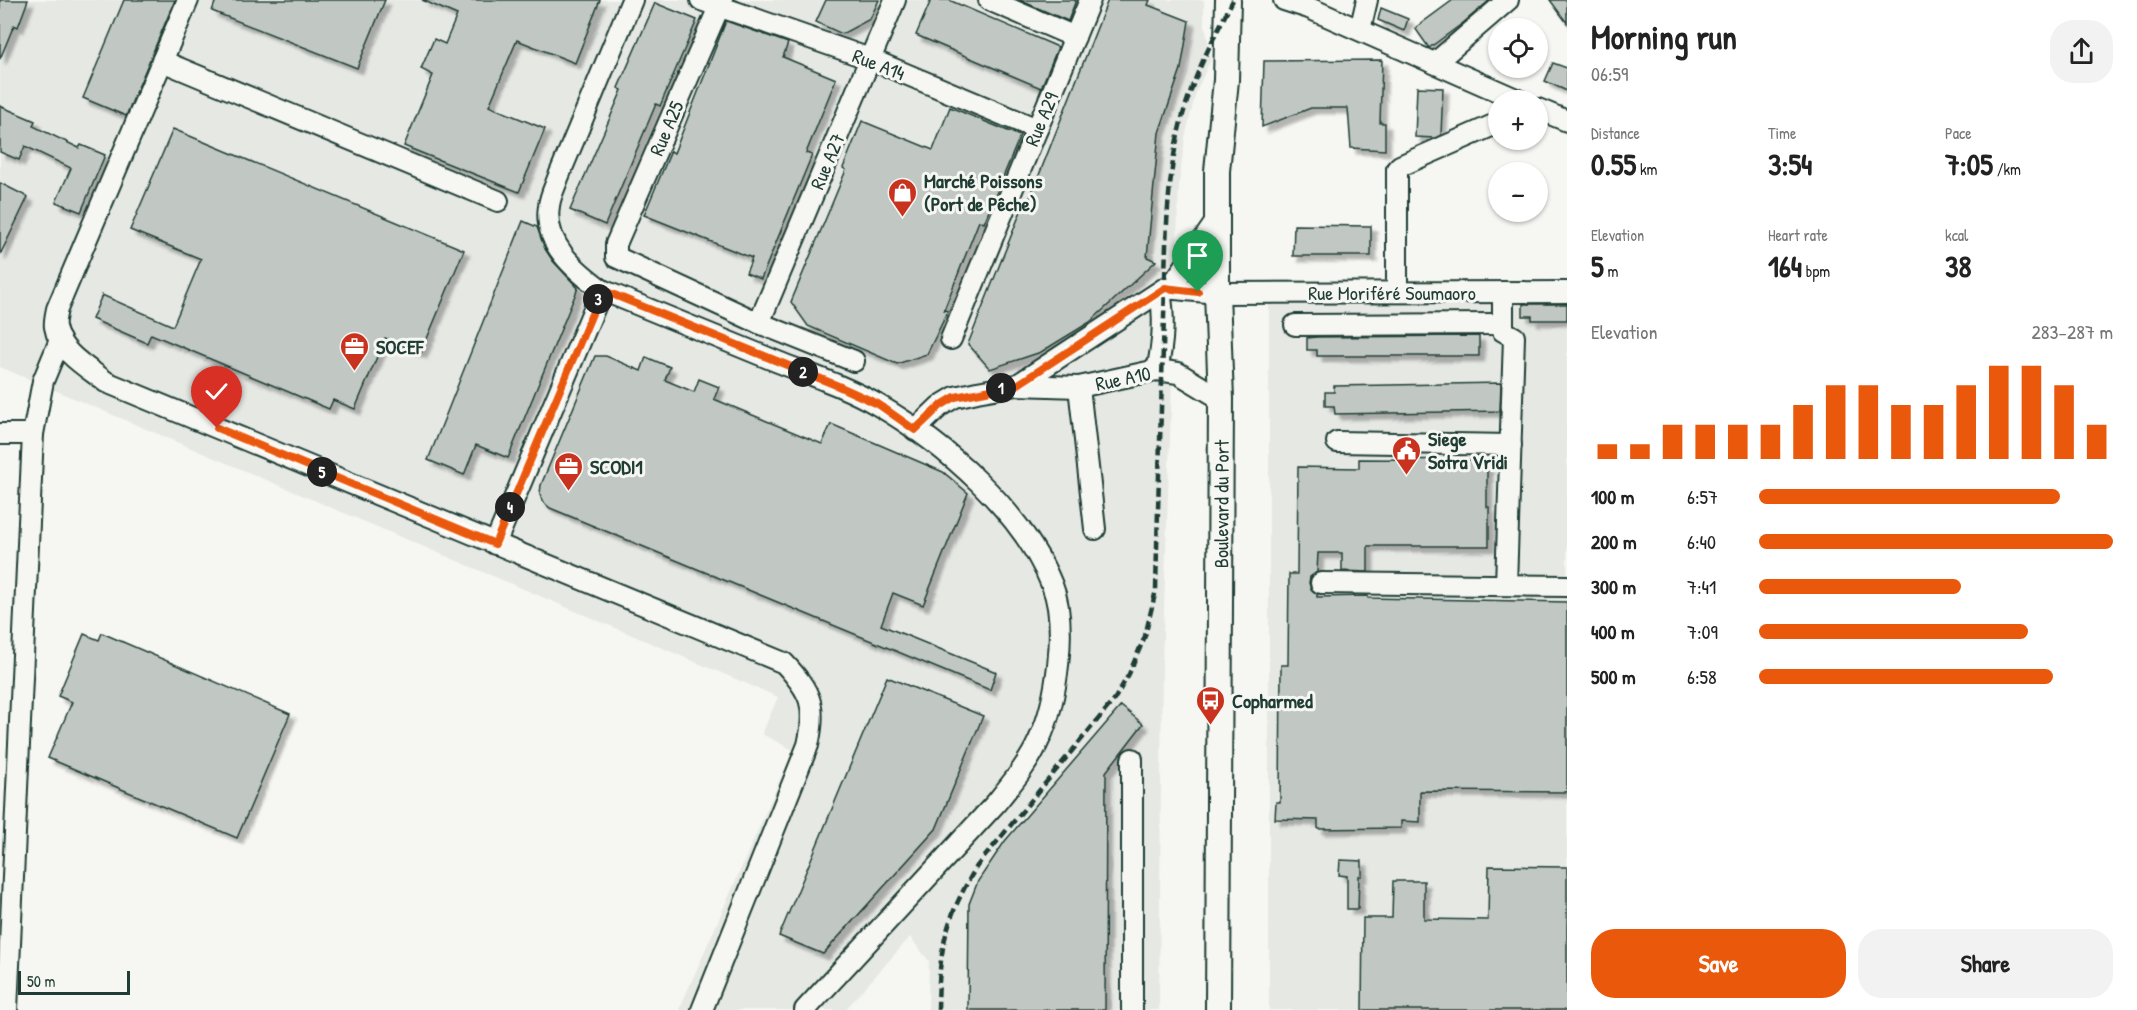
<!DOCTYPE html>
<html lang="en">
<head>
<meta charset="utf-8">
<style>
  body { margin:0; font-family:"Patrick Hand",sans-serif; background:#f2f2f2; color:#222; height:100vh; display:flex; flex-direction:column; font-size:22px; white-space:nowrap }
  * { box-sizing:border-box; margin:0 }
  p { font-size:20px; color:#767676 }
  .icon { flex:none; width:33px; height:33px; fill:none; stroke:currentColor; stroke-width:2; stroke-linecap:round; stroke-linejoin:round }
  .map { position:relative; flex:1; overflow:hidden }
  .drawer { display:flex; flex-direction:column; background:#fff; width:570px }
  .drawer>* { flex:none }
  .tools { position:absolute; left:1488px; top:18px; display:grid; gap:12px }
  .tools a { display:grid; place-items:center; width:60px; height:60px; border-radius:50%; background:#fff; box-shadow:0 2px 4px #0004; font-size:30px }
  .scale { position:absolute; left:18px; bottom:15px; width:112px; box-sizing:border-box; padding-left:6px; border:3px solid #1f3d34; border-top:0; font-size:16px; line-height:21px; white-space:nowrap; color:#1f3d34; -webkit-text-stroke:4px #f6f6f2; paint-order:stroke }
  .pin { position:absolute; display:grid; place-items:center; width:51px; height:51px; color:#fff; margin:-62px -26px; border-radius:50% 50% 50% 0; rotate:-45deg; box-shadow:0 0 6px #0007 }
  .pin .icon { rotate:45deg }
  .km { position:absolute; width:30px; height:30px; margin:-15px; border-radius:50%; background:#222; color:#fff; font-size:16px; line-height:30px; text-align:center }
  .round { display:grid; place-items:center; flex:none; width:63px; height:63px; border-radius:24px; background:#f2f2f2 }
  .summary { display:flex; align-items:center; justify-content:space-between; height:102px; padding:0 24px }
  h1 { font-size:33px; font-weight:700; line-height:45px }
  .stats { display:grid; grid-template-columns:repeat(3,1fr); gap:9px; height:102px; padding:6px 24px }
  .stats div { display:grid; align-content:center }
  .stats b { font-size:30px; font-weight:700 }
  .stats small { font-size:16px; font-weight:400 }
  .stats p { font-size:16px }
  .chart { height:168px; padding:12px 24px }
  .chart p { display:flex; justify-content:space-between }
  .chart svg { width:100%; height:108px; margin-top:6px; stroke:#ea580c; stroke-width:6 }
  .action { display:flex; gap:12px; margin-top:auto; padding:12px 24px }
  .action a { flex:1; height:69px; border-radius:24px; background:#ea580c; color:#fff; font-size:24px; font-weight:700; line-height:69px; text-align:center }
  .action a+a { background:#f2f2f2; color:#222 }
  ul { padding:0 24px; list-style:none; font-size:20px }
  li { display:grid; grid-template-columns:96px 72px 1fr; align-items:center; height:45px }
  li i { height:15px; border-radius:8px; background:#ea580c }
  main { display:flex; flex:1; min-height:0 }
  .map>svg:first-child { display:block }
  .built { fill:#e6e8e4 }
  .building { fill:#c1c8c3; stroke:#1f3d34; stroke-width:1.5; filter:url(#shadow) }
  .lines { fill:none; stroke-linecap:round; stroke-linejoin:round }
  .minor-casing { stroke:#1f3d34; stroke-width:24 }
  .major-casing { stroke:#1f3d34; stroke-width:28 }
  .minor { stroke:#f6f6f2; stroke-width:20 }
  .major { stroke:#f6f6f2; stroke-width:24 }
  .rail { stroke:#1f3d34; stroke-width:4.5; stroke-dasharray:9 4.5; stroke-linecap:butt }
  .route-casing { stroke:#fff; stroke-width:12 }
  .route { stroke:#ea580c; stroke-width:8 }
  .labels { text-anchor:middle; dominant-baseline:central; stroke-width:6; stroke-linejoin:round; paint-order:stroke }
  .street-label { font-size:20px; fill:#1f3d34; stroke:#f6f6f2 }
  .poi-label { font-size:20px; font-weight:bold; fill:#1f3d34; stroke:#f6f6f2; text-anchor:start }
</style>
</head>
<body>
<main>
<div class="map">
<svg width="1567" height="1010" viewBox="0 0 1567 1010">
  <defs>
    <filter id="shadow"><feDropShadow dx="5.5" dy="5.5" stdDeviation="1.5" flood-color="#0004"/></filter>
  </defs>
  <rect width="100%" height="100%" fill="#f6f6f2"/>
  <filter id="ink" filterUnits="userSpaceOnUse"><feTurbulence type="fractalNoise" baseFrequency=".0167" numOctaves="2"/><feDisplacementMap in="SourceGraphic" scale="12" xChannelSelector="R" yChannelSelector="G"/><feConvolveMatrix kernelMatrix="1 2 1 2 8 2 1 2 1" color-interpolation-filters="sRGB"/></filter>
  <g filter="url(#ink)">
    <g class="built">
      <path d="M 0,0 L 1204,0 L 1204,20 L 1211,59 L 1196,92 L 1185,137 L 1179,183 L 1162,663 L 1159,1010 L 928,1010 L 929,961 L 910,937 L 845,1010 L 679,1010 L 793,750 L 762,734 L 778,697 L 0,367 Z"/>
      <rect x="1269" y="302" width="298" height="708"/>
    </g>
    <g class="building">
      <path d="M 0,0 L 28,0 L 18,27 L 14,25 L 0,59 Z"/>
      <path d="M 124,0 L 175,0 L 126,116 L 83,98 Z"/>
      <path d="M 216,0 L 385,0 L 357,68 L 212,11 Z"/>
      <path d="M 422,0 L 600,0 L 575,63 L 517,40 L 489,106 L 545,129 L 519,192 L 404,146 L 433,75 L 421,69 L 434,39 L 445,44 L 457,15 Z"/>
      <path d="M 826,0 L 879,0 L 870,19 L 842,34 L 816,22 Z"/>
      <path d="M 931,0 L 949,0 L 1058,47 L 1041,88 L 916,35 Z"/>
      <path d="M 1019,0 L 1076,0 L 1068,21 Z"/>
      <path d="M 1108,0 L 1150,0 L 1148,5 L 1189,21 L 1181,69 L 1159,133 L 1147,257 L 1156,261 L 1090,322 L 1041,352 L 990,369 L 968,344 L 1023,206 L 1026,208 Z"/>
      <path d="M 1453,0 L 1490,0 L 1463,23 L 1429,48 L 1415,28 Z"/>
      <path d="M 1550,0 L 1567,0 L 1567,23 Z"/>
      <path d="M 655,3 L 697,20 L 660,106 L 656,104 L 605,225 L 570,210 L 622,90 L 618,88 Z"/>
      <path d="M 1381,8 L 1408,19 L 1404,31 L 1378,20 Z"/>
      <path d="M 726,21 L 788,43 L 783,57 L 836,79 L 806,153 L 812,155 L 761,279 L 746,273 L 752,258 L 644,215 L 671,151 L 674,153 Z"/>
      <path d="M 1382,60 L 1380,123 L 1385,123 L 1385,150 L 1351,148 L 1348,108 L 1311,108 L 1262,127 L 1264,61 Z"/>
      <path d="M 1553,63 L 1567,68 L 1567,91 L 1545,81 Z"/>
      <path d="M 1417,87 L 1443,88 L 1441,135 L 1435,138 L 1415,137 Z"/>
      <path d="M 0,106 L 35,121 L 33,126 L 79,148 L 81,145 L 105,155 L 81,212 L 56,202 L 71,168 L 25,146 L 19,160 L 0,152 Z"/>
      <path d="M 950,107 L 1020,136 L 984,223 L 979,221 L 944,310 L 948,311 L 927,354 L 897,364 L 808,326 L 791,302 L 846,170 L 843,168 L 862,121 L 933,150 Z"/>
      <path d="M 173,129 L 464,250 L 421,353 L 385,338 L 355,409 L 333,400 L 329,409 L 151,334 L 147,343 L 92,319 L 102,295 L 173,326 L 201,259 L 130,230 Z"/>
      <path d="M 0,183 L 28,197 L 0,255 Z"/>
      <path d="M 523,221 L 537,227 L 545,249 L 553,261 L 578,288 L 508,458 L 476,445 L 464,475 L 428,460 Z"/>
      <path d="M 1294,225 L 1371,226 L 1371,256 L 1293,256 Z"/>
      <path d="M 1523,304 L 1567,304 L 1567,320 L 1532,320 L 1532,316 L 1523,316 Z"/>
      <path d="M 1479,336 L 1479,356 L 1317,356 L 1317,350 L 1307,350 L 1307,338 L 1317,337 Z"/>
      <path d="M 595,356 L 606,356 L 641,371 L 646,357 L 670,367 L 665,380 L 694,392 L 699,379 L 719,387 L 714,399 L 822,444 L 831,424 L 943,472 L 968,493 L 923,605 L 893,593 L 881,625 L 996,672 L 990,690 L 550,508 L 542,501 L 540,494 L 541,485 Z"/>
      <path d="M 1501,383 L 1500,411 L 1335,414 L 1334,406 L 1325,406 L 1325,392 L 1334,392 L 1334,386 Z"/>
      <path d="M 1359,459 L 1487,460 L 1487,507 L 1489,507 L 1489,546 L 1368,546 L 1368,572 L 1342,571 L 1342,553 L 1318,553 L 1317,572 L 1310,577 L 1309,583 L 1311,589 L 1317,594 L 1317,597 L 1368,596 L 1368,598 L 1567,602 L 1567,792 L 1420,791 L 1420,822 L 1401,821 L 1401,828 L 1318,829 L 1318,820 L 1275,819 L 1276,802 L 1280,802 L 1281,665 L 1288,665 L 1289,574 L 1297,574 L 1298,467 L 1359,468 Z"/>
      <path d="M 102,633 L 290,714 L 237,838 L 48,758 L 72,702 L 58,696 L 84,634 L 99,640 Z"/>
      <path d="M 887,677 L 983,716 L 936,829 L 823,954 L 779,936 Z"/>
      <path d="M 1121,706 L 1143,724 L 1106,772 L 1105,1010 L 968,1010 L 969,904 L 978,881 L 1005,841 Z"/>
      <path d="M 1340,860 L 1362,861 L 1362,876 L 1359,876 L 1358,909 L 1347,909 L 1347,876 L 1339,875 Z"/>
      <path d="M 1489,866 L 1567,867 L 1567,1010 L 1362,1010 L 1363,918 L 1392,918 L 1393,881 L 1424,881 L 1424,919 L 1488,920 Z"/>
    </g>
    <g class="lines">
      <defs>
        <g id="minor">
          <path d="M 188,0 L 57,309 C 56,314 54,322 55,327 C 59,352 88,368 106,382 L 784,663 C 811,692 817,706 808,745 L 702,1010"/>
          <path d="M 632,0 L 558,178 C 555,187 550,196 549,206 C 543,244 575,270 602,290 C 661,314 719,338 778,362 C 811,375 847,387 878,405 C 945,444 1023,512 1052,585 C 1068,624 1057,702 1039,740 C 1029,763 1012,783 996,803 L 805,1010"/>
          <path d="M 701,0 L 870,59 L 1037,129"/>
          <path d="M 722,0 L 616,244 L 616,257 L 759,323 L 854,361"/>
          <path d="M 989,0 L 1075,37"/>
          <path d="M 1284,0 L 1309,8 L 1518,100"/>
          <path d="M 1360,30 L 1367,0"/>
          <path d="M 162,61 L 498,201"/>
          <path d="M 1435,63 L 1508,0"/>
          <path d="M 1538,109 L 1567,121"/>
          <path d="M 1170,288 L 1217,220"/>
          <path d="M 1397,292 L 1397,169 L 1400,166 L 1498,123"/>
          <path d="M 1503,292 L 1503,331 L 1514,337 L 1506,585"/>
          <path d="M 759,323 L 895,0"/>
          <path d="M 1295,325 L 1503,324"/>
          <path d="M 951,339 L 1090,0"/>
          <path d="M 1157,370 C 1163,344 1165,318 1160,292"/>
          <path d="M 1017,385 L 1165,288 L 1217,293 L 1567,292"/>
          <path d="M 1079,387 L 1095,529"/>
          <path d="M 915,430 L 940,406 L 955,397 L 977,392 L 1017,385 L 1079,387 L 1157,370 L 1178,373 L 1221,399"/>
          <path d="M 0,434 L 33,434 L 43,381 L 60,340"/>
          <path d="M 1337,442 L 1511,445"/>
          <path d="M 495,544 L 602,290"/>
          <path d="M 1321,583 L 1567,586"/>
          <path d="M 1132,759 L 1132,1010"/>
          <path d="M 7,1010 L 33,434"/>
        </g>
        <g id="major">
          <path id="s1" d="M 1218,1010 L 1221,399 L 1217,293 L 1217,171 L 1226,80 L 1228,0"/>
        </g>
      </defs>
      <use href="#minor" class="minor-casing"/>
      <use href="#major" class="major-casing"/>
      <use href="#minor" class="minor"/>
      <use href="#major" class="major"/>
      <path class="rail" d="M 938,1010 C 939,949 945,919 977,866 L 1114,700 L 1129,674 L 1145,636 L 1156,590 C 1158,499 1161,408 1164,317 C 1166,257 1165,193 1178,135 C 1188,86 1211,43 1233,0"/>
    </g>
  </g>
  <g class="lines" filter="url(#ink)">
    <defs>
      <path id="route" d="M 217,428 L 495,544 L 602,290 L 836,385 L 878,404 L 915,430 L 940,406 L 955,397 L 1017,385 L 1165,288 L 1198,292"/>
    </defs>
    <use href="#route" class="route-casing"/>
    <use href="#route" class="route"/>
  </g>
  <defs>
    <symbol id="shop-pin" viewBox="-11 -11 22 30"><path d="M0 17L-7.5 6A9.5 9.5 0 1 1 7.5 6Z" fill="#c8321e" stroke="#f6f6f2"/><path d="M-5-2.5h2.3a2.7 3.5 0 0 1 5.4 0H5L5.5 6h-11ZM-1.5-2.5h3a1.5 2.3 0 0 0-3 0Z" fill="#fff"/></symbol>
    <symbol id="office-pin" viewBox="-11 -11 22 30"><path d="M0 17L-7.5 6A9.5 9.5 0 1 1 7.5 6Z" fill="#c8321e" stroke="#f6f6f2"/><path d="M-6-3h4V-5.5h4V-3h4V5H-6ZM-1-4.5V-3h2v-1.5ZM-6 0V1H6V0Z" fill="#fff"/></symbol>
    <symbol id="civic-pin" viewBox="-11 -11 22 30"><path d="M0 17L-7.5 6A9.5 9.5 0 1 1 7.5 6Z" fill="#c8321e" stroke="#f6f6f2"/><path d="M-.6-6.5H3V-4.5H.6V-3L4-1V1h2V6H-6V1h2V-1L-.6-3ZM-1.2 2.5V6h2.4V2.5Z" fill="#fff"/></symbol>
    <symbol id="bus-pin" viewBox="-11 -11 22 30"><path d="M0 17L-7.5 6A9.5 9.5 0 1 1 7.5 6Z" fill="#c8321e" stroke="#f6f6f2"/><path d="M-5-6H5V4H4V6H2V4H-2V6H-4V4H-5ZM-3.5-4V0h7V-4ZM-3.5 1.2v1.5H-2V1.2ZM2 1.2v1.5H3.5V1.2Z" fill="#fff"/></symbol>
  </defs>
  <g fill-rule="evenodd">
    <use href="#shop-pin" x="886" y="176" width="33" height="45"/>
    <use href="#office-pin" x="338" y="330" width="33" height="45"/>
    <use href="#civic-pin" x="1390" y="434" width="33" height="45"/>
    <use href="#office-pin" x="552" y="450" width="33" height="45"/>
    <use href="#bus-pin" x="1194" y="684" width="33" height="45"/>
  </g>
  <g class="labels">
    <g class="street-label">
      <text transform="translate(879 64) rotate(21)">Rue A14</text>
      <text transform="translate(1041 119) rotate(-67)">Rue A29</text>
      <text transform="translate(666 128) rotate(-67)">Rue A25</text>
      <text transform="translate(827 161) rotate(-67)">Rue A27</text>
      <text x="1392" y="292">Rue Moriféré Soumaoro</text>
      <text transform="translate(1123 378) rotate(-12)">Rue A10</text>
      <text stroke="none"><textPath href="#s1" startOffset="506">Boulevard du Port</textPath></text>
    </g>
    <g class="poi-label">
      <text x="924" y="180">Marché Poissons<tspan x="924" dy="23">(Port de Pêche)</tspan></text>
      <text x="376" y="346">SOCEF</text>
      <text x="1428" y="438">Siege<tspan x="1428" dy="23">Sotra Vridi</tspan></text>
      <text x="590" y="466">SCODI1</text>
      <text x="1232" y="700">Copharmed</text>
    </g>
  </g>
</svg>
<div class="tools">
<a><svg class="icon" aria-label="locate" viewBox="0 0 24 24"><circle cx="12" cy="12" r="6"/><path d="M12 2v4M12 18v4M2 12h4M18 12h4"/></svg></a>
<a>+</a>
<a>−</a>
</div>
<div class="scale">50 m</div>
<div class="pin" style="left:1198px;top:292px;background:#1e9e55"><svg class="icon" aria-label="arrive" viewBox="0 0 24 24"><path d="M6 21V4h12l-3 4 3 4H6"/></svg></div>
<div class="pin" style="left:217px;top:428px;background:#d93025"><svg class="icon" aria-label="check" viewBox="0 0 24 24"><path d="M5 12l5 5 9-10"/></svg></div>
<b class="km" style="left:1001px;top:388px">1</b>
<b class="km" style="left:803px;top:372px">2</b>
<b class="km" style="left:598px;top:299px">3</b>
<b class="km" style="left:510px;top:507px">4</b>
<b class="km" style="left:322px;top:472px">5</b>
</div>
<section class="drawer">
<div class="summary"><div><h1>Morning run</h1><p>06:59</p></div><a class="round"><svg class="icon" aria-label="share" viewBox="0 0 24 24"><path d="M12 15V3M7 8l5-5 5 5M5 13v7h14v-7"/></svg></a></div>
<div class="stats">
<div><p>Distance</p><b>0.55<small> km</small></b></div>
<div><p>Time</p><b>3:54</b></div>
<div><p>Pace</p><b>7:05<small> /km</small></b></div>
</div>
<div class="stats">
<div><p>Elevation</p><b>5<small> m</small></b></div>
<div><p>Heart rate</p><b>164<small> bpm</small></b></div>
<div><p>kcal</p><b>38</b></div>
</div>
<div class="chart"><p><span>Elevation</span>283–287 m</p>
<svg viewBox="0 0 160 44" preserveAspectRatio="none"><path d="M5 44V38M15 44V38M25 44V30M35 44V30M45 44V30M55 44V30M65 44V22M75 44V14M85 44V14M95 44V22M105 44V22M115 44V14M125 44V6M135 44V6M145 44V14M155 44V30"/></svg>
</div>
<ul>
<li><b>100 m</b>6:57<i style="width:85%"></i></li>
<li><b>200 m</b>6:40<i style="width:100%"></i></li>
<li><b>300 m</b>7:41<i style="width:57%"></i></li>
<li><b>400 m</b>7:09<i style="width:76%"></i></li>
<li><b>500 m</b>6:58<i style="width:83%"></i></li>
</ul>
<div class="action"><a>Save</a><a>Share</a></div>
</section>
</main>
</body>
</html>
